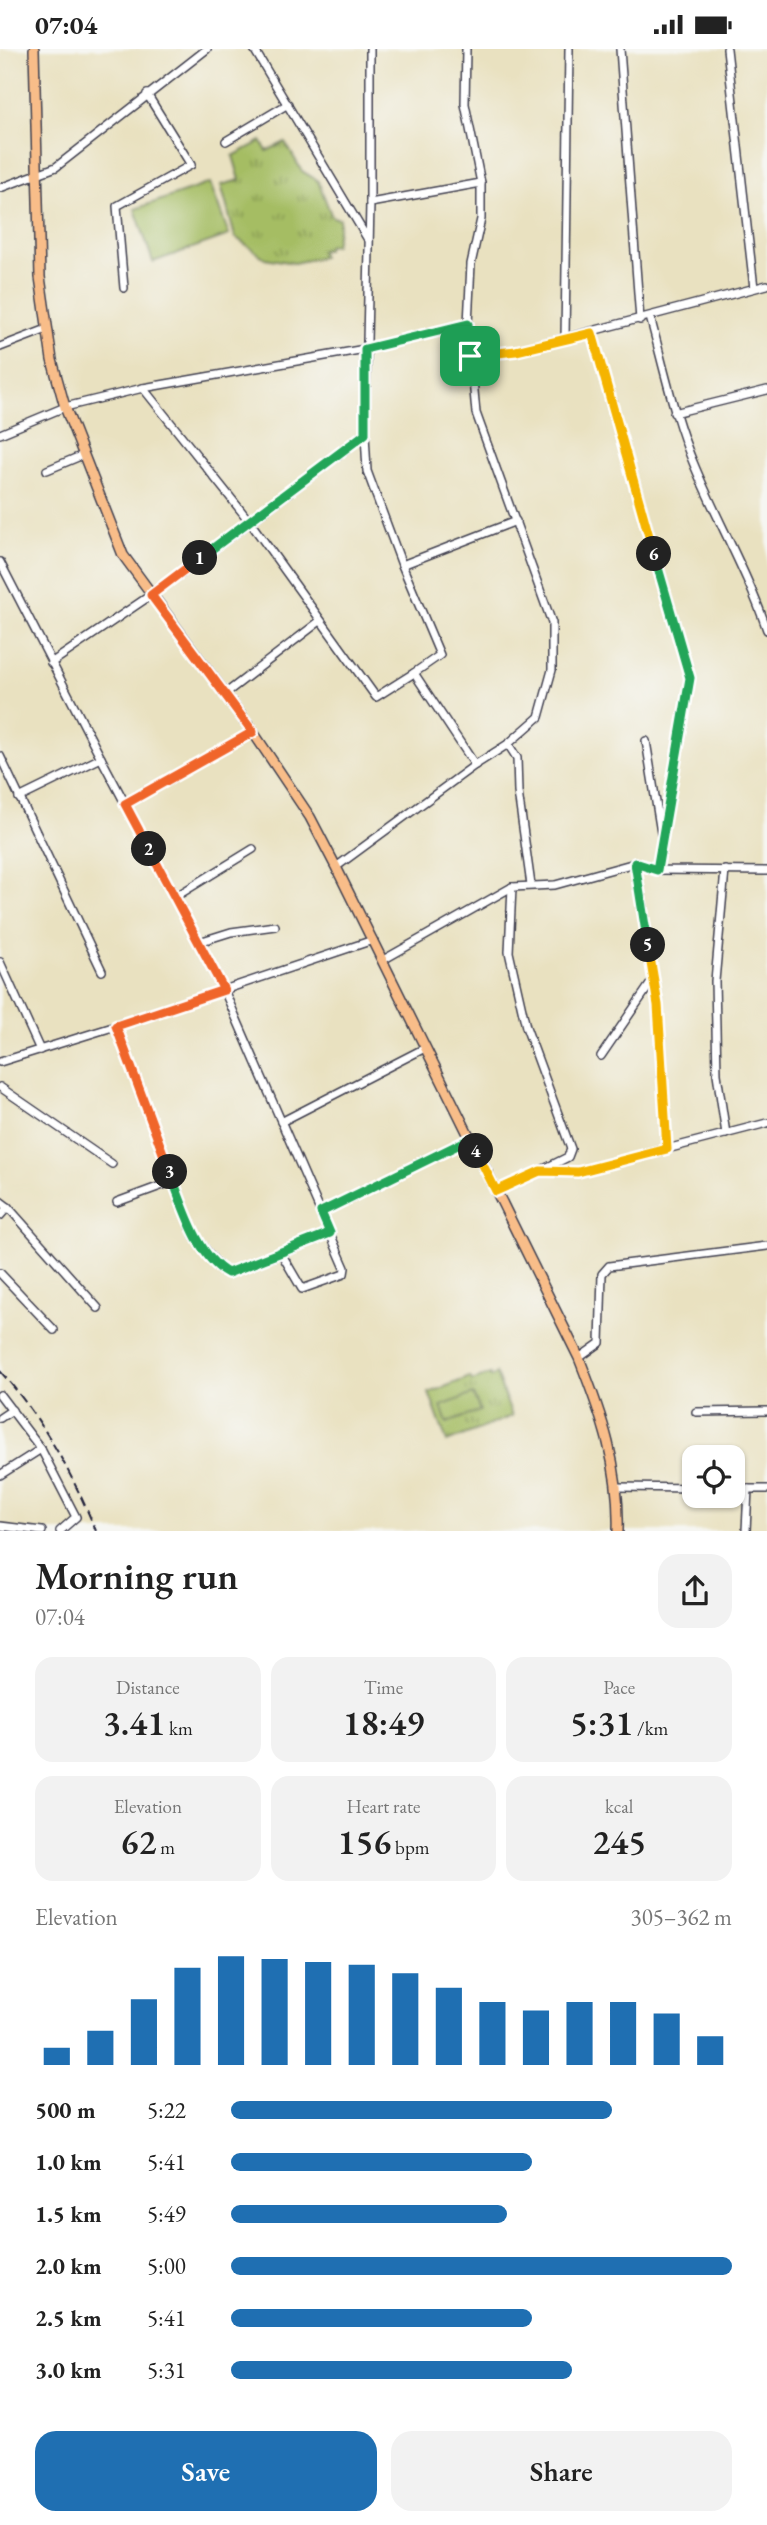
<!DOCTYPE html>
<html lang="en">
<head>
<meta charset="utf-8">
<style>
  body { margin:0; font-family:"EB Garamond",serif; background:#f2f2f2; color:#222; height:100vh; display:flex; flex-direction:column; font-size:26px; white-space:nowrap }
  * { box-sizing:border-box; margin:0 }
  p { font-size:23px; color:#767676 }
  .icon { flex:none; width:38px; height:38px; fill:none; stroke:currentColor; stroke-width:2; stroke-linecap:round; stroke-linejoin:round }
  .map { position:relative; height:1482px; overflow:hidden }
  .panel { display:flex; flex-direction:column; background:#fff; flex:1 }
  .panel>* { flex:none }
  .controls { position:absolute; left:682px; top:1396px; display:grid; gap:14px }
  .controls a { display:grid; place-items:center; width:63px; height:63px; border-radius:14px; background:#fff; box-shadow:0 2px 5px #0004; font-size:35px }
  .pin { position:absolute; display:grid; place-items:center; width:60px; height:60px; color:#fff; margin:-30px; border-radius:14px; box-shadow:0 4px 10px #0006 }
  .km { position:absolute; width:35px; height:35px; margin:-18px; border-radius:50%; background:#222; color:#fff; font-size:19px; line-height:35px; text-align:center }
  .round { display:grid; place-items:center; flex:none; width:74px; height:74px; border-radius:21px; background:#f2f2f2 }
  .summary { display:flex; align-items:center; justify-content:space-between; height:119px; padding:0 35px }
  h1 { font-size:38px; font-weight:600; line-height:52px }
  .stats { display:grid; grid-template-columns:repeat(3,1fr); gap:10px; height:119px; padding:7px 35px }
  .stats div { display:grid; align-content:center; border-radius:18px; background:#f2f2f2; text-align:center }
  .stats b { font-size:35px; font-weight:600 }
  .stats small { font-size:19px; font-weight:400 }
  .stats p { font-size:19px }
  .chart { height:196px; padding:14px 35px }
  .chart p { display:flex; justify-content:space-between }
  .chart svg { width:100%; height:126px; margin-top:7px; stroke:#1f6fb2; stroke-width:6 }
  .button { display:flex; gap:14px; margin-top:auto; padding:14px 35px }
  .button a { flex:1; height:80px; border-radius:21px; background:#1f6fb2; color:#fff; font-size:28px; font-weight:600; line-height:80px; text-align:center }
  .button a+a { background:#f2f2f2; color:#222 }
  ul { padding:0 35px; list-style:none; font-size:23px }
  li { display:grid; grid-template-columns:112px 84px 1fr; align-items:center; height:52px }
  li i { height:18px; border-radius:9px; background:#1f6fb2 }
  .status { display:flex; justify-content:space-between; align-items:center; height:49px; padding:0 35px; background:#fff; direction:ltr }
  .status svg { height:19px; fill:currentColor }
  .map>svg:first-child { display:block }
  .grass { fill:url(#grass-tufts); stroke:#64704f; stroke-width:2 }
  .garden { fill:#a5bd63; stroke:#64704f; stroke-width:2 }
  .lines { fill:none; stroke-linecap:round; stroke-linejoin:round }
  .minor-casing { stroke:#403f4f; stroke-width:10 }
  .major-casing { stroke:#403f4f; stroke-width:12 }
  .minor { stroke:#fff; stroke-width:7 }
  .major { stroke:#f8bd89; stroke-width:9 }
  .rail { stroke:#22223b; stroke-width:2; stroke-dasharray:10 5; stroke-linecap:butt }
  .split-1-casing { stroke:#fff; stroke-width:14 }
  .split-2-casing { stroke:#fff; stroke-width:14 }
  .split-3-casing { stroke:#fff; stroke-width:14 }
  .split-4-casing { stroke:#fff; stroke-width:14 }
  .split-5-casing { stroke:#fff; stroke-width:14 }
  .split-6-casing { stroke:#fff; stroke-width:14 }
  .split-7-casing { stroke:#fff; stroke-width:14 }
  .split-1 { stroke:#22a559; stroke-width:9 }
  .split-2 { stroke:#f0652b; stroke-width:9 }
  .split-3 { stroke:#f0652b; stroke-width:9 }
  .split-4 { stroke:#22a559; stroke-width:9 }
  .split-5 { stroke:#f5b400; stroke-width:9 }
  .split-6 { stroke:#22a559; stroke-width:9 }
  .split-7 { stroke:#f5b400; stroke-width:9 }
</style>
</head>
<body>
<div class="status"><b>07:04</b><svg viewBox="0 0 49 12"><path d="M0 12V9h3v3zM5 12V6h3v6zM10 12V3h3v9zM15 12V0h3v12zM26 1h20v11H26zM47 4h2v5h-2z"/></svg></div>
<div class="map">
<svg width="767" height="1482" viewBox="0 0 767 1482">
  <defs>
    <pattern id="grass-tufts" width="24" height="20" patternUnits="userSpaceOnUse" patternTransform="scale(1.75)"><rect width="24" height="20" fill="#a5bd63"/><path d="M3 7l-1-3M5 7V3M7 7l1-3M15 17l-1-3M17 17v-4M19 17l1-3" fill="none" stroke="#869953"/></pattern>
  </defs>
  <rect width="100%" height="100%" fill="#f6f6f2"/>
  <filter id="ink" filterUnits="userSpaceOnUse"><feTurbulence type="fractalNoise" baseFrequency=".0143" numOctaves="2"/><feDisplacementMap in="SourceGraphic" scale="14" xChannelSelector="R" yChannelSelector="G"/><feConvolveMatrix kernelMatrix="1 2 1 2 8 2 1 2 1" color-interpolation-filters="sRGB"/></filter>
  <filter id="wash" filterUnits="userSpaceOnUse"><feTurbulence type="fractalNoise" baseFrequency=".00686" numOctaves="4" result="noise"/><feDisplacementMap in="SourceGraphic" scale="28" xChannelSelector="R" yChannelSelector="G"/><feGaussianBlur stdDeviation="1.57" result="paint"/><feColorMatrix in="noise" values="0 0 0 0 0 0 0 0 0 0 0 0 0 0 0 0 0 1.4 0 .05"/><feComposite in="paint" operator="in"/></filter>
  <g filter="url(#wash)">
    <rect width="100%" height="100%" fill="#e9e1c0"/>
    <g class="grass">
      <path d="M 261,92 L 267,102 L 285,93 L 302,122 L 318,132 L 332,168 L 340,170 L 335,196 L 327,197 L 327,201 L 321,201 L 322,208 L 294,214 L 265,209 L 235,188 L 221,136 L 240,131 L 233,107 Z"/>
      <path d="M 490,1325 L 491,1328 L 496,1325 L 512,1367 L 447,1393 L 429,1344 L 470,1328 L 472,1332 Z"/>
    </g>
    <g class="garden">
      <path d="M 210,134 L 229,186 L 153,213 L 135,160 Z"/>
      <path d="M 473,1345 L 480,1362 L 447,1374 L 441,1357 Z"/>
    </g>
  </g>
  <g filter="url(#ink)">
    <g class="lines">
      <defs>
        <g id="minor">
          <path d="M 254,0 L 367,189"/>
          <path d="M 620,0 L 640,271"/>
          <path d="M 727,0 L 754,239"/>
          <path d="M 226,92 L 288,55"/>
          <path d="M 0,139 L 56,118 L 207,0"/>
          <path d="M 370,154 L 481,134"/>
          <path d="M 124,239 L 117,157 L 191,116 L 147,45"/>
          <path d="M 650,268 C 664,319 674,369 695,418 C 718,473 748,525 767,581"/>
          <path d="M 592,283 L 690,629 L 657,821"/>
          <path d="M 565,290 L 569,0"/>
          <path d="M 0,298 L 47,280"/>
          <path d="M 470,307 L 516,302 L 767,236"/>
          <path d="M 143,339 L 365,300 L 468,275"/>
          <path d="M 674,364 L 767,341"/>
          <path d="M 0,385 L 65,358 L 143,339 L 250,473 L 365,385 L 370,154 L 370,0"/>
          <path d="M 365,385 L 367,422 L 402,516 L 440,606 L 414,624"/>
          <path d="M 47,421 L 83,406"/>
          <path d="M 0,513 L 101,709 L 224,941 L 345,1219 L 344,1225 L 302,1240 L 281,1204 L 230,1223 L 221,1220 L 194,1186 L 116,977"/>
          <path d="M 402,516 L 516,472"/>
          <path d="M 51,614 L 151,546 L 250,473 L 376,648 L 414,624 L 475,716"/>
          <path d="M 226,644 L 320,572"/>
          <path d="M 646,692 L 661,784"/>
          <path d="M 508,695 L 517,709 L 518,743 L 531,836"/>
          <path d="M 0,707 L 102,922"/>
          <path d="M 19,749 L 101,709"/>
          <path d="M 125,755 L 253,683"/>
          <path d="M 635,814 L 658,956 L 667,1100"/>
          <path d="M 336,818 L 475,716 L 508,695 L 539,668 L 552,621 L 552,574 L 476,364 L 468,275 L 471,215 L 481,170 L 481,134 L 465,55 L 466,0"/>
          <path d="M 725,821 L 715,932 L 717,1025 L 726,1085"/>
          <path d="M 512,838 L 509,903 L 526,978 L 571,1100 L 568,1108 L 540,1122"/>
          <path d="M 175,848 L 253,800"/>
          <path d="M 199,893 L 231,883 L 275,877"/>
          <path d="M 383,911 L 512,838 L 555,836 L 635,814 L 657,821 L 767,822"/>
          <path d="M 0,913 L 40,1001"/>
          <path d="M 601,1007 L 653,931"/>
          <path d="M 0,1013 L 116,977 L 373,891"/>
          <path d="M 0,1038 L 112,1115"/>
          <path d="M 281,1073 L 425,999"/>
          <path d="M 496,1142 L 540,1122 L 578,1123 L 767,1074"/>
          <path d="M 0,1152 L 8,1158 L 98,1259"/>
          <path d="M 117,1153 L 174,1132"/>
          <path d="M 321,1163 L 470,1090"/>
          <path d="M 0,1167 L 8,1158"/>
          <path d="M 281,1204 L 330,1184"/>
          <path d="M 0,1224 L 54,1281"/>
          <path d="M 579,1309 L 600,1294 L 602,1225 L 609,1217 L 767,1197"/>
          <path d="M 0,1346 L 41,1400 L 76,1468 L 60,1482"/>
          <path d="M 696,1363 L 767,1362"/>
          <path d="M 0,1369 L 12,1361"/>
          <path d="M 0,1426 L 41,1400"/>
          <path d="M 617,1438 L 695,1439"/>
          <path d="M 733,1440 L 767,1440"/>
          <path d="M 0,1477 L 42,1482"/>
          <path d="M 746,1482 L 748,1440"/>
        </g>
        <path id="major" d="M 34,0 L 40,228 L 52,311 L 65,358 L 123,506 L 253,683 L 310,768 L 336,818 L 579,1309 C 602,1367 620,1418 618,1482"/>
      </defs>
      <use href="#minor" class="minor-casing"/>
      <use href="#major" class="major-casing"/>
      <use href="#minor" class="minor"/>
      <use href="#major" class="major"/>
      <path class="rail" d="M 0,1322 C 42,1369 72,1424 96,1482"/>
    </g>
  </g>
  <g class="lines" filter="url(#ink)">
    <defs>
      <path id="split-1" d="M 200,509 L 365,385 L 365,300 L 468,275 L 470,307"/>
      <path id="split-2" d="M 149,800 L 125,755 L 253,683 L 151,546 L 200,509"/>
      <path id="split-3" d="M 149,800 L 224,941 L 116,977 L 170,1123"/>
      <path id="split-4" d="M 170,1123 C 182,1154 197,1208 228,1224 L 330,1184 L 321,1163 L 470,1090 L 476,1102"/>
      <path id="split-5" d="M 476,1102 L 496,1142 L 540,1122 L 578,1123 L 667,1100 L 658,956 L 648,896"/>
      <path id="split-6" d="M 648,896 L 635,814 L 657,821 L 690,629 L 654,505"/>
      <path id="split-7" d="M 470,307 L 516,302 L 592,284 L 654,505"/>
    </defs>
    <use href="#split-1" class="split-1-casing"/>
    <use href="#split-2" class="split-2-casing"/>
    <use href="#split-3" class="split-3-casing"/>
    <use href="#split-4" class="split-4-casing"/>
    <use href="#split-5" class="split-5-casing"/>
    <use href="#split-6" class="split-6-casing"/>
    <use href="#split-7" class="split-7-casing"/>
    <use href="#split-1" class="split-1"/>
    <use href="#split-2" class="split-2"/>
    <use href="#split-3" class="split-3"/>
    <use href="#split-4" class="split-4"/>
    <use href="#split-5" class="split-5"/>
    <use href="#split-6" class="split-6"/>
    <use href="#split-7" class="split-7"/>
  </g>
</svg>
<div class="controls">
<a><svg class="icon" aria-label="locate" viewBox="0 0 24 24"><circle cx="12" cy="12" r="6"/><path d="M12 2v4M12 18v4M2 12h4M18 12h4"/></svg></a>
</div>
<div class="pin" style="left:470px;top:307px;background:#1e9e55"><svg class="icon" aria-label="arrive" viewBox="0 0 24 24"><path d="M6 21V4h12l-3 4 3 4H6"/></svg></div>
<b class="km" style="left:200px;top:509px">1</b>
<b class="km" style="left:149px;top:800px">2</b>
<b class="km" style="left:170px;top:1123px">3</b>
<b class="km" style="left:476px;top:1102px">4</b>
<b class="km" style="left:648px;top:896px">5</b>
<b class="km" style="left:654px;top:505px">6</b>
</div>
<section class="panel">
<div class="summary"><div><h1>Morning run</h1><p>07:04</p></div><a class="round"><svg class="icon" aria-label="share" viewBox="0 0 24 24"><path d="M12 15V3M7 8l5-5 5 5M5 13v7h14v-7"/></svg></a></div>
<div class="stats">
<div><p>Distance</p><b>3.41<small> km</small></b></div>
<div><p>Time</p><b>18:49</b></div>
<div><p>Pace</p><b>5:31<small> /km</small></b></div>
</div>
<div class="stats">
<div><p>Elevation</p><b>62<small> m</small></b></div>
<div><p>Heart rate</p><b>156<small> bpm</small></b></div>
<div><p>kcal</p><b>245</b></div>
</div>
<div class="chart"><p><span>Elevation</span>305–362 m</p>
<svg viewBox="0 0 160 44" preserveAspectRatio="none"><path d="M5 44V38M15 44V32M25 44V21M35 44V10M45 44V6M55 44V7M65 44V8M75 44V9M85 44V12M95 44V17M105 44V22M115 44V25M125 44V22M135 44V22M145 44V26M155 44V34"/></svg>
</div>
<ul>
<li><b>500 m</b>5:22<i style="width:76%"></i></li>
<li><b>1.0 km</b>5:41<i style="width:60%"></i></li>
<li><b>1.5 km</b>5:49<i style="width:55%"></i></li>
<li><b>2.0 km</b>5:00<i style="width:100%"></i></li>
<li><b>2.5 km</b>5:41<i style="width:60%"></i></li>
<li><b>3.0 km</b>5:31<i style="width:68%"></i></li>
</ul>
<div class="button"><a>Save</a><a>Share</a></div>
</section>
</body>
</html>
